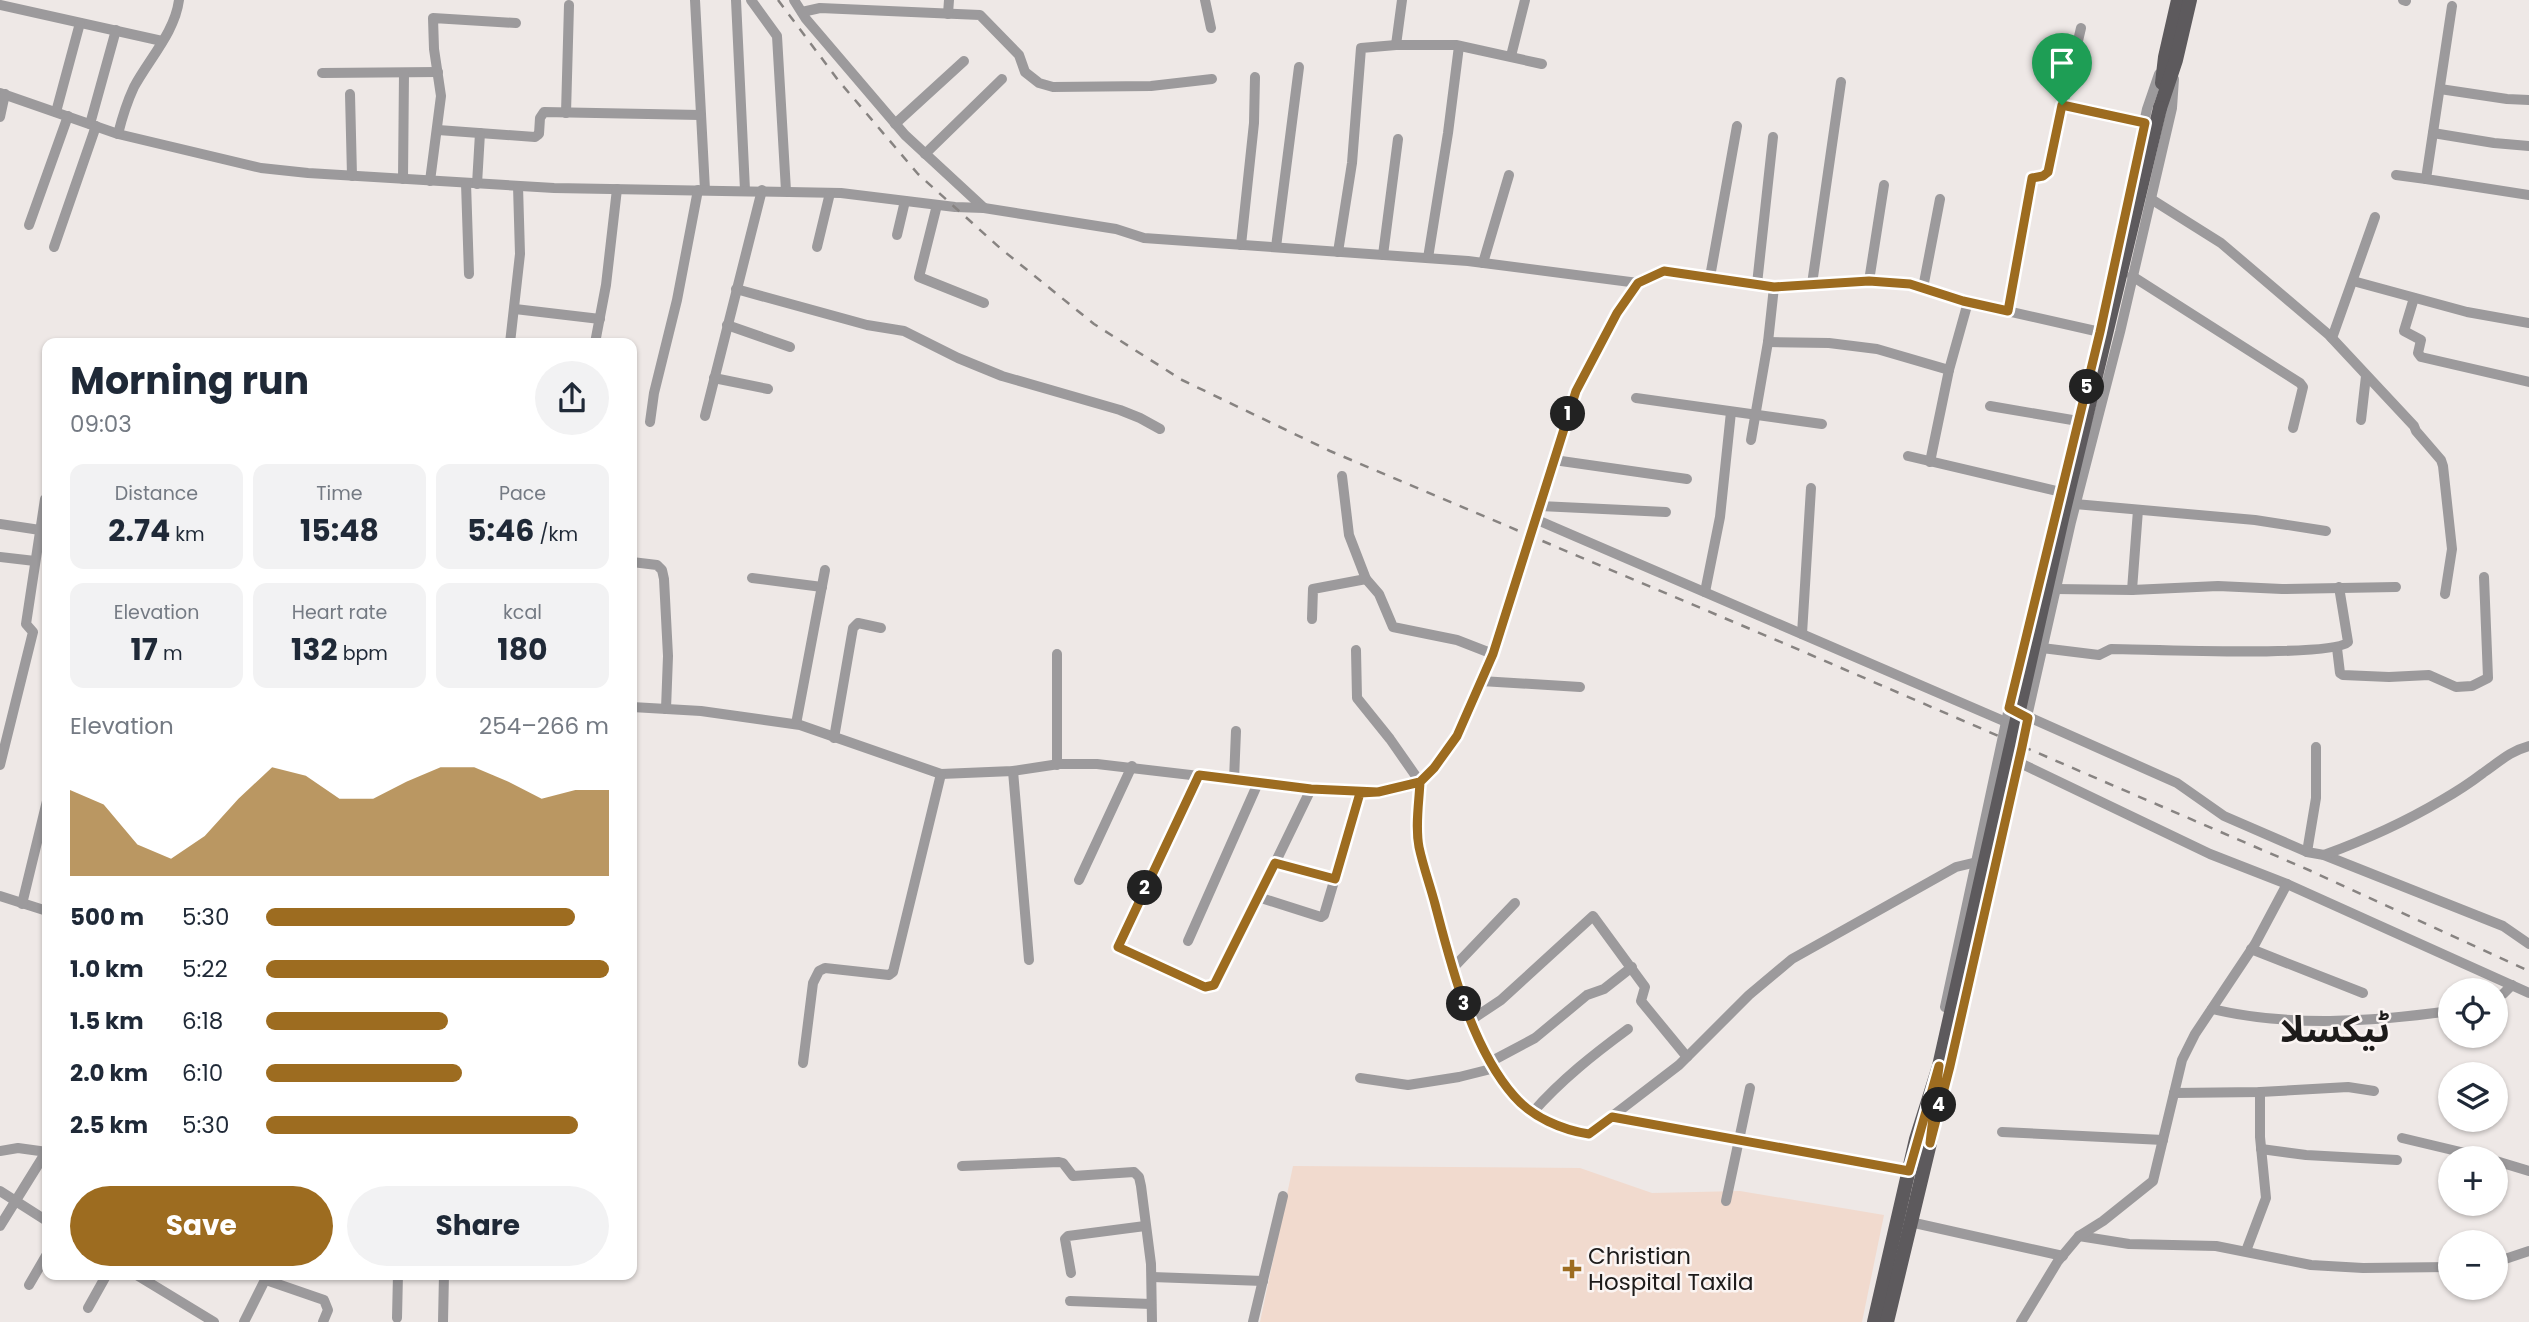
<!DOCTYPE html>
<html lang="en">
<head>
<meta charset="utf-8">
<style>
  body { margin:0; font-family:Poppins,"Noto Sans Arabic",sans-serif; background:#f2f2f3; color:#1f2937; height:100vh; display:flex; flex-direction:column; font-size:26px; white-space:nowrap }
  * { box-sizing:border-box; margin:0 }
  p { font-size:23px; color:#747a83 }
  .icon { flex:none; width:38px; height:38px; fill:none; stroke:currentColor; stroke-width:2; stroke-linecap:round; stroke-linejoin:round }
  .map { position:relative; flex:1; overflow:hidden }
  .side { position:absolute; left:42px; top:338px; width:595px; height:942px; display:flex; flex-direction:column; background:#fff; border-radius:14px; box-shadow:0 2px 5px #0004 }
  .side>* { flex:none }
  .fabs { position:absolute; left:2438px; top:978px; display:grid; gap:14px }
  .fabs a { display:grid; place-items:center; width:70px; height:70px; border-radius:50%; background:#fff; box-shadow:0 2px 5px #0004; font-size:35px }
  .pin { position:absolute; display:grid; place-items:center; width:60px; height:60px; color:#fff; margin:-72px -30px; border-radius:50% 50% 50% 0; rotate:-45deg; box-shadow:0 0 7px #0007 }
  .pin .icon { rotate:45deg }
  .km { position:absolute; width:35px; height:35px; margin:-18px; border-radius:50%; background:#222; color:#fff; font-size:19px; line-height:35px; text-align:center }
  .round { display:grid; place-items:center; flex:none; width:74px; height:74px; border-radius:37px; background:#f2f2f3 }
  .head { display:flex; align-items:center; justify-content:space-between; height:119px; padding:0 28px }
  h1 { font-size:38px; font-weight:700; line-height:52px }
  .metrics { display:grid; grid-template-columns:repeat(3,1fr); gap:10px; height:119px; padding:7px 28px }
  .metrics div { display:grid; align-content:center; border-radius:14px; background:#f2f2f3; text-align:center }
  .metrics b { font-size:30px; font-weight:700 }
  .metrics small { font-size:19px; font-weight:400 }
  .metrics p { font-size:19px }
  .chart { height:196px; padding:14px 28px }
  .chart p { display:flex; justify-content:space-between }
  .chart svg { width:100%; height:126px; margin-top:7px; fill:#9d6c20; opacity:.7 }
  .primary-button { display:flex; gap:14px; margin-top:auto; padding:14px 28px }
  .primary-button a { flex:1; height:80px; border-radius:42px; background:#9d6c20; color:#fff; font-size:28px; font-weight:700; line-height:80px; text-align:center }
  .primary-button a+a { background:#f2f2f3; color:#1f2937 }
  ul { padding:0 28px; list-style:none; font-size:23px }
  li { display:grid; grid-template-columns:112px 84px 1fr; align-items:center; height:52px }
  li i { height:18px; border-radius:9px; background:#9d6c20 }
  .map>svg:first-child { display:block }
  .medical { fill:#f1dace }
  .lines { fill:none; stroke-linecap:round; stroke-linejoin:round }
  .minor { stroke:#9c9a9c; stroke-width:10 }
  .major { stroke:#5d5a5d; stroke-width:14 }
  .rail { stroke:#878381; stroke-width:2.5; stroke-dasharray:9 9; stroke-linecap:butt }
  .major-bridge { stroke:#5d5a5d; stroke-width:14 }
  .route-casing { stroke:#fff; stroke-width:14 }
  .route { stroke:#9d6c20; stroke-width:9 }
  .poi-dot { fill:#9d6c20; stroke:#fbf5f3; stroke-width:2.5 }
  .labels { text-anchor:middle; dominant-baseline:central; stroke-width:5; stroke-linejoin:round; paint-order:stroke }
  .poi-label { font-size:23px; fill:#1d1b1a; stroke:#fbf5f3; text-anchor:start }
  .town-label { font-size:37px; font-weight:bold; fill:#1d1b1a; stroke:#fbf5f3 }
</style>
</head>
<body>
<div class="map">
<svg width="2529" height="1322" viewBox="0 0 2529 1322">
  <rect width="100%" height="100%" fill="#eee8e6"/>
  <path class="medical" d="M 1293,1166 L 1580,1168 L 1652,1193 L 1740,1191 L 1884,1215 L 1862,1322 L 1260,1322 Z"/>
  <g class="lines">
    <g class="minor">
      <path d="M 695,0 L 705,190"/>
      <path d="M 736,0 L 745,190"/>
      <path d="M 751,0 L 777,36 L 786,191"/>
      <path d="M 794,0 L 806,19 L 905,135 L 984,208"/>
      <path d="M 1205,0 L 1211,28"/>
      <path d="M 2403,0 L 2406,1"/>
      <path d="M 0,5 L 162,41"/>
      <path d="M 2452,6 L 2426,179 L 2529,195"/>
      <path d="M 802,12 L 820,8 L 980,15 L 1019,55 L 1025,72 L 1039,83 L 1053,87 L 1151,86 L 1212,79"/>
      <path d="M 948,14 L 949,0"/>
      <path d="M 1396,45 L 1402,0"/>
      <path d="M 1511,56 L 1525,0"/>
      <path d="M 322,73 L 438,72"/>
      <path d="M 2440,89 L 2507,99 L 2529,100"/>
      <path d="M 0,93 L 118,134 L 261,168 L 308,173 L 554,188 L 841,193 L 955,207 L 984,208 L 1116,229 L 1144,238 L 1468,261 L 1638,283 L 1664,271 L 1774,287 L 1869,281 L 1910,283 L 1963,301 L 2100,332"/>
      <path d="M 350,94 L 352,176"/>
      <path d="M 2062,105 L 2145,123"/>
      <path d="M 56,112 L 80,23"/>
      <path d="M 566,113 L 569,5"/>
      <path d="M 0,117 L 5,94"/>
      <path d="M 90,124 L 116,30"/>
      <path d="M 895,124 L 964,61"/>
      <path d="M 438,130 L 535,137 L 539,134 L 540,118 L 544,112 L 700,115"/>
      <path d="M 2433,133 L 2494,143 L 2529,146"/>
      <path d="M 118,134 C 122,118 127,102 134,87 C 149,59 175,32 179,0"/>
      <path d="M 925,154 L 1002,79"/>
      <path d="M 2396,175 L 2426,179"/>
      <path d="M 403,179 L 404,73"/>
      <path d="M 430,181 L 441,96 L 434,49 L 433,18 L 516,23"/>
      <path d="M 466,183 L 469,274"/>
      <path d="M 477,184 L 480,133"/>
      <path d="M 2151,199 L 2221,243 L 2329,335 L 2414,426 L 2416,431 L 2441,460 L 2443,466 L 2452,549 L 2445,594"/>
      <path d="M 937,205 L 919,277 L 984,303"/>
      <path d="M 29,225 L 68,116"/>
      <path d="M 897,235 L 905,201"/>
      <path d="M 1241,245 L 1254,123 L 1255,77"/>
      <path d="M 54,247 L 96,126"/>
      <path d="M 817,247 L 830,193"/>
      <path d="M 1276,247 L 1299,67"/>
      <path d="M 1338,252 L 1352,163 L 1361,48 L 1396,45 L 1456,45 L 1542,64"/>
      <path d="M 1383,255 L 1398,139"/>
      <path d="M 1428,258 L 1448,133 L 1459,46"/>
      <path d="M 1483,263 L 1509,175"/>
      <path d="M 2132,276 L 2300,383 L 2303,387 L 2293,428"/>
      <path d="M 1710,277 L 1737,126"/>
      <path d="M 1869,281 L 1884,185"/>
      <path d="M 2353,281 L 2467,312 L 2529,323"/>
      <path d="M 1757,284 L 1773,137"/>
      <path d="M 1812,284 L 1841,82"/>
      <path d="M 1923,288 L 1940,199"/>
      <path d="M 736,289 L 867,325 L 904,331 L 958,358 L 1002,376 L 1120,410 L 1140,418 L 1160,429"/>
      <path d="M 2414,298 L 2404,331 L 2421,340 L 2418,353 L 2421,357 L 2529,382"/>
      <path d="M 515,309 L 600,319"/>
      <path d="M 2008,311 L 2032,178 L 2043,176 L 2047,172 L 2081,28"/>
      <path d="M 2103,318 L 2147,109 L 2159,74"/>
      <path d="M 727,325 L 790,347"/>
      <path d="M 2332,338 L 2375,217"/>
      <path d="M 1768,342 L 1829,343 L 1877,349 L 1949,370"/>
      <path d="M 510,343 L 520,254 L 518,186"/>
      <path d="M 595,343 L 606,285 L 617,189"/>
      <path d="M 714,378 L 768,389"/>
      <path d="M 1636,398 L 1822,424"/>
      <path d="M 1990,406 L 2078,421"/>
      <path d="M 705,416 L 762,190"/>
      <path d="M 2361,420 L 2366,376"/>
      <path d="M 650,422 L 654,393 L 677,300 L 698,190"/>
      <path d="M 1751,440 L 1768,342 L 1774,287"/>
      <path d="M 1908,456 L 2061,492"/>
      <path d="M 1554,460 L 1687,479"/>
      <path d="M 1930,462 L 1949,370 L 1968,302"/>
      <path d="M 1342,476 L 1349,535 L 1366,579 L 1379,594 L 1393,627 L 1457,640 L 1493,654"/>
      <path d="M 2075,504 L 2255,520 L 2326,531"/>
      <path d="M 1540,506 L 1666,512"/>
      <path d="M 1535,519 L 2006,722"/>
      <path d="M 0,524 L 40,530"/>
      <path d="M 0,557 L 35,561"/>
      <path d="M 632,562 L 657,565 L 662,570 L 664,579 L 668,656 L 666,709"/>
      <path d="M 752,578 L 822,587"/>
      <path d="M 2055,589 L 2132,590 L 2218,586 L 2282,589 L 2396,587"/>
      <path d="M 2132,590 L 2138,510"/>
      <path d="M 1705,592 L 1720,517 L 1731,412"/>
      <path d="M 1312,619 L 1313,589 L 1366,579"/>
      <path d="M 1802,634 L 1811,488"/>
      <path d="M 2042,648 L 2099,655 L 2111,649 C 2145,649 2332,658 2348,642 L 2339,587"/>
      <path d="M 2337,648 L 2340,673 L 2343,675 L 2389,677 L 2429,675 L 2456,687 L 2472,686 L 2488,678 L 2484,577"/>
      <path d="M 1356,650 L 1357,698 L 1390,739 L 1420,782 L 1417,821 L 1419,847 L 1452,969 L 1467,1013 L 1490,1062 L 1514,1097 L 1540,1117 L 1573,1132 L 1589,1134 L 1679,1065 L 1749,995 L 1792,959 L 1956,867 L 1977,862"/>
      <path d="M 1057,654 L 1057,765"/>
      <path d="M 1481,681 L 1580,687"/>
      <path d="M 632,707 L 701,711 L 800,725 L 941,774 L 1013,771 L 1059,764 L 1097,764 L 1311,789 L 1378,792 L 1420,782 L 1434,767 L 1457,736 L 1493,654 L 1576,391 L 1617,313 L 1638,283"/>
      <path d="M 2024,715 L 2177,783 L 2224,816 L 2307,852 L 2324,855 L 2503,926 L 2529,944"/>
      <path d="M 796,724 L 825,570"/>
      <path d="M 834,738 L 853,628 L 858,623 L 881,628"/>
      <path d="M 2018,762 L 2210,854 L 2287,884 L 2529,993"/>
      <path d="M 0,765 L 33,632 L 26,624 L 45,499"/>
      <path d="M 1013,771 L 1029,960"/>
      <path d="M 1199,775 L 1118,947 L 1205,987 L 1214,985 L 1228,960 L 1311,789"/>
      <path d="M 1234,780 L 1236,731"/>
      <path d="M 2307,852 L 2316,798 L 2316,747"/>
      <path d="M 2324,855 C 2365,840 2405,822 2442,800 C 2456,792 2470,783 2483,773 C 2499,762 2510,751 2529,746"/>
      <path d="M 1275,863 L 1335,879"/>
      <path d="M 1079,880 L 1132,766"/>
      <path d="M 0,896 L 47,911"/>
      <path d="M 1258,897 L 1321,917 L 1324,915 L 1360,793"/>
      <path d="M 22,904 L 47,801"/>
      <path d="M 1188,941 L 1258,783"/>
      <path d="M 2251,949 L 2363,993"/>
      <path d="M 1452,969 L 1515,903"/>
      <path d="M 2496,997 L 2503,994 L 2512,985"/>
      <path d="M 1945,1007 L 2009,708 L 2059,503"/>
      <path d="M 2212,1009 C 2289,1027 2371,1022 2450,1011"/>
      <path d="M 1471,1020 L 1501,1000 L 1593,916 L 1645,987 L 1641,1001 L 1687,1057"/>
      <path d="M 1490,1062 L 1535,1038 L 1587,995 L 1604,989 L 1632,967"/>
      <path d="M 803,1063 L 813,983 L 819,971 L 825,968 L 889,975 L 893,972 L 941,774"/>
      <path d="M 1360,1078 L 1408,1085 L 1459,1077 L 1495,1068"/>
      <path d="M 2174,1093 L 2260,1092 L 2348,1087 L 2374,1091"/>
      <path d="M 1938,1110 L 2071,522 L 2120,332 L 2172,108 L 2174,79"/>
      <path d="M 1533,1112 C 1561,1080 1594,1054 1628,1029"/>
      <path d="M 1612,1117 L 1909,1171"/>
      <path d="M 2002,1132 L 2163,1140"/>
      <path d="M 2402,1138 L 2486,1158"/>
      <path d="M 2261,1149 L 2306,1155 L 2397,1160"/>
      <path d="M 0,1151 L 18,1148 L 47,1152"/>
      <path d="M 2496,1161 L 2529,1171"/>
      <path d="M 962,1166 L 1059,1162 L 1063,1163 L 1073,1176 L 1134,1172 L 1139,1177 L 1141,1186 L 1151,1264 L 1152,1322"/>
      <path d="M 0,1191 L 47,1221"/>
      <path d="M 1726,1201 L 1750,1088"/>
      <path d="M 1910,1222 L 2063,1256"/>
      <path d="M 0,1226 L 46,1152"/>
      <path d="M 2079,1236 L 2129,1244 L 2216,1246 L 2311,1265 L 2363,1268 L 2450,1267"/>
      <path d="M 2246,1251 L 2266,1198 L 2260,1137 L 2260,1092"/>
      <path d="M 2496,1262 L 2529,1251"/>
      <path d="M 1071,1273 L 1065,1239 L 1068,1236 L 1145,1226"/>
      <path d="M 135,1274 L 214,1322"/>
      <path d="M 1152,1277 L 1263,1281"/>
      <path d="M 266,1280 L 324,1300 L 328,1310 L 323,1322"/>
      <path d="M 29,1285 L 47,1254"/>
      <path d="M 1070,1301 L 1151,1304"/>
      <path d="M 88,1308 L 107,1274"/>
      <path d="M 397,1318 L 398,1274"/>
      <path d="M 244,1322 L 268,1274"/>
      <path d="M 443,1322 L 444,1274"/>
      <path d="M 1253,1322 L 1283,1196"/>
      <path d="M 2021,1322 L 2058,1261 L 2079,1236 L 2103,1221 L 2153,1181 L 2182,1060 L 2195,1034 L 2255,944 L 2287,884"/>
    </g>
    <g class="major">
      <path d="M 2162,83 L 2165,57 L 2178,0"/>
      <path d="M 2160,108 L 2176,60 L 2190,0"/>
      <path d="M 1874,1322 L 1916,1139 L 1939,1066"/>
      <path d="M 1887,1322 L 1930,1143 L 1935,1102"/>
    </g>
    <path class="rail" d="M 778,0 L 838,80 L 918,174 L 1000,248 L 1094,324 L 1182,380 L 1330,451 L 1788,645 L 2311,871 L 2529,971"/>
    <path class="major-bridge" d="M 1939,1066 L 2064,510 L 2160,108"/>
  </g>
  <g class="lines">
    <defs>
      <path id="route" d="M 2062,105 L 2048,172 L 2043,176 L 2032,178 L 2008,311 L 1963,301 L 1910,284 L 1869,281 L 1774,287 L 1664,271 L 1638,283 L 1617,313 L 1576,391 L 1493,654 L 1457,736 L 1434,768 L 1420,782 L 1378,792 L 1311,789 L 1199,775 L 1118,947 L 1205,987 L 1214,985 L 1275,863 L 1335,879 L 1360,793 L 1378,792 L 1420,782 C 1419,803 1415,826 1419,847 C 1423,866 1430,885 1435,904 C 1451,965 1471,1047 1514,1096 C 1532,1117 1562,1130 1589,1134 L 1612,1117 L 1909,1171 L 1939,1066 L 1930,1143 L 1950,1066 L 2022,747 L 2028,718 L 2009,708 L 2100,332 L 2145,123 L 2062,105"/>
    </defs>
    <use href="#route" class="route-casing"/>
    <use href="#route" class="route"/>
  </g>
  <path class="poi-dot" d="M1568.5 1258.5h7v7h7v7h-7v7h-7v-7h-7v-7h7z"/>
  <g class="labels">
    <g class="poi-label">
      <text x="1588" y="1256">Christian<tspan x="1588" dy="26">Hospital Taxila</tspan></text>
    </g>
    <g class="town-label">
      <text x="2335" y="1029">ٹیکسلا</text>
    </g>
  </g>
</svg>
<div class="fabs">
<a><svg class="icon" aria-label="locate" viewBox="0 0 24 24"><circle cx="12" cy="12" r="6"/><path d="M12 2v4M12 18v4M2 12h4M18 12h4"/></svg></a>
<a><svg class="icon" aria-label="layers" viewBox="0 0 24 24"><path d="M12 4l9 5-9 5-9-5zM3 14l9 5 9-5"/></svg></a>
<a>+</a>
<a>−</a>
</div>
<div class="pin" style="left:2062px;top:105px;background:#1e9e55"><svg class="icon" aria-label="arrive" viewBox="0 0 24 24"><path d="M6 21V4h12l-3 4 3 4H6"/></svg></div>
<b class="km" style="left:1568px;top:414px">1</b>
<b class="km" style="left:1145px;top:888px">2</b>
<b class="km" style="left:1464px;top:1004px">3</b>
<b class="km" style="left:1939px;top:1105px">4</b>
<b class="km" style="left:2087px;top:387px">5</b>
<section class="side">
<div class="head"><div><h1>Morning run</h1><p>09:03</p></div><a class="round"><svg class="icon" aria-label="share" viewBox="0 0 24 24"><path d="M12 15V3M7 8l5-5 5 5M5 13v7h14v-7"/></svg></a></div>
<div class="metrics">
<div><p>Distance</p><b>2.74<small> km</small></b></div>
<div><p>Time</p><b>15:48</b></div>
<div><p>Pace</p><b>5:46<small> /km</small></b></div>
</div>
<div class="metrics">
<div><p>Elevation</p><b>17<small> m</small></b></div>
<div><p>Heart rate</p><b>132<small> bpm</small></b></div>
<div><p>kcal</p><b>180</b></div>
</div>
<div class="chart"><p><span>Elevation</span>254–266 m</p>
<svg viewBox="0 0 160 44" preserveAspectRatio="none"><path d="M0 44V14L10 19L20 33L30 38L40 30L50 17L60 6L70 9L80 17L90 17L100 11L110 6L120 6L130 11L140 17L150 14L160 14V44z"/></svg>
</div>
<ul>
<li><b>500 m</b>5:30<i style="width:90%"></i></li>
<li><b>1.0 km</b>5:22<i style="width:100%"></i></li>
<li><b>1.5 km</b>6:18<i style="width:53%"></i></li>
<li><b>2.0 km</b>6:10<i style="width:57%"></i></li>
<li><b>2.5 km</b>5:30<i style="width:91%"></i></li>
</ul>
<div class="primary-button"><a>Save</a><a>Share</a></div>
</section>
</div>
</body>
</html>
